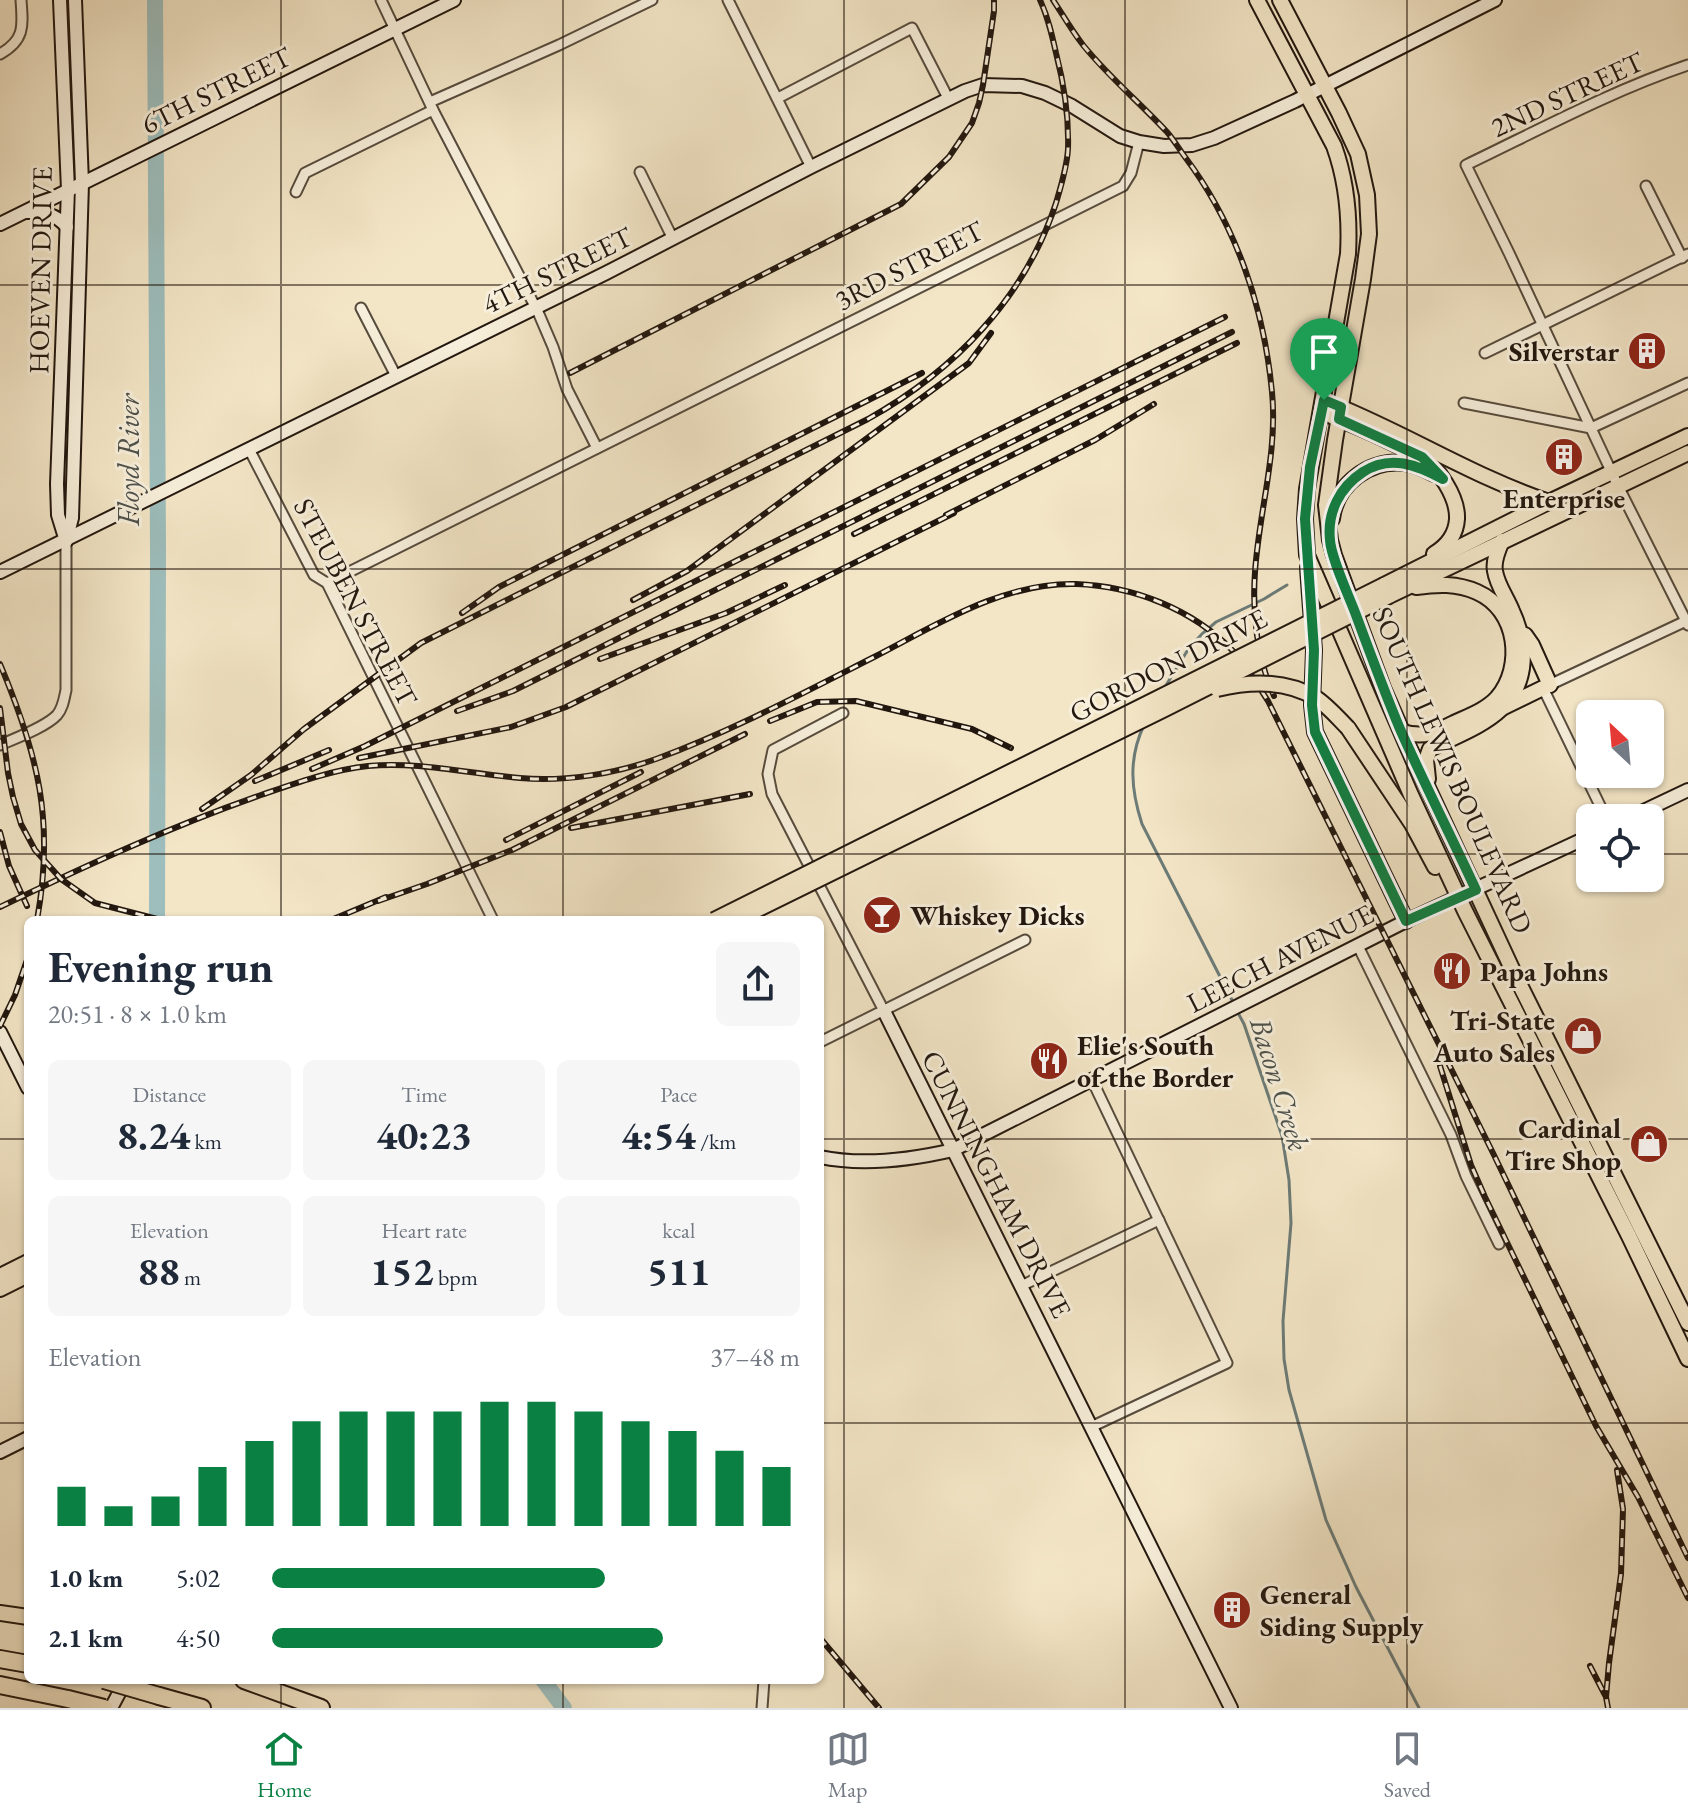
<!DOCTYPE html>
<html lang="en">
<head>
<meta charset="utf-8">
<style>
  body { margin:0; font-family:"EB Garamond",serif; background:#f6f6f7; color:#1f2937; height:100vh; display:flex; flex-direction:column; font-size:30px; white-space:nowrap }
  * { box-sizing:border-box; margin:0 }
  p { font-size:26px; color:#747a83 }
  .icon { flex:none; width:44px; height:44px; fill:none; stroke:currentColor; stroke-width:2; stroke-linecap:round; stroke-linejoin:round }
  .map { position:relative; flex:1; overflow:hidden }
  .drawer { position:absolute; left:24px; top:916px; width:800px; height:768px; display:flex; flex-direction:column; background:#fff; border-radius:12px; box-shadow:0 2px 6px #0004 }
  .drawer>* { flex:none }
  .needle { width:52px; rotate:334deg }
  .tools { position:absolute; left:1576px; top:700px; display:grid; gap:16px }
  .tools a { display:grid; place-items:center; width:88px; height:88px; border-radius:12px; background:#fff; box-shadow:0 2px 6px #0004; font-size:40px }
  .pin { position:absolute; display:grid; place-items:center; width:68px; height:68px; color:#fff; margin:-82px -34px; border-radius:50% 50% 50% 0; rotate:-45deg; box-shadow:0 0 8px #0007 }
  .pin .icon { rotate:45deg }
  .round { display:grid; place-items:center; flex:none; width:84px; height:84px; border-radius:12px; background:#f6f6f7 }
  .headline { display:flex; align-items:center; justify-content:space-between; height:136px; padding:0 24px }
  h1 { font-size:44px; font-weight:700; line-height:60px }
  .stats { display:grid; grid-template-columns:repeat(3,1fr); gap:12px; height:136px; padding:8px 24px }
  .stats div { display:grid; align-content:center; border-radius:12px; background:#f6f6f7; text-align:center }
  .stats b { font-size:40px; font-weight:700 }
  .stats small { font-size:22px; font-weight:400 }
  .stats p { font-size:22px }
  .chart { height:224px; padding:16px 24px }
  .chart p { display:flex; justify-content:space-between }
  .chart svg { width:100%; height:144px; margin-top:8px; stroke:#0b8043; stroke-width:6 }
  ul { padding:0 24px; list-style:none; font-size:26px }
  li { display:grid; grid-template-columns:128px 96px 1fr; align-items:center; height:60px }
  li i { height:20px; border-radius:10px; background:#0b8043 }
  .dock { display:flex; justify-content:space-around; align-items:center; height:112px; border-top:2px solid #e0e1e3; background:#fff; font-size:22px; color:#747a83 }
  .dock a { display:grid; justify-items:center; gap:4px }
  .dock .selected { color:#0b8043 }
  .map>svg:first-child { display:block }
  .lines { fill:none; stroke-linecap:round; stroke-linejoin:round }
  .stream { stroke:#6c7b77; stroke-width:3 }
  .river { stroke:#9dbebd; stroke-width:16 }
  .street-casing { stroke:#564b3d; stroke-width:13 }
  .secondary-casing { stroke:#22170f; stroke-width:16 }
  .primary-casing { stroke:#22170f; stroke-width:18 }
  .highway-casing { stroke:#22170f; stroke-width:20 }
  .street { stroke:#f7efdb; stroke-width:9 }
  .secondary { stroke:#f7efdb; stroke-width:12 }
  .primary { stroke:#f3e6c7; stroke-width:14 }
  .highway { stroke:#f3e6c7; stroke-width:16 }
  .rail-casing { stroke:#22170f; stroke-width:6 }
  .rail { stroke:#f7efdb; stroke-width:3; stroke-dasharray:9; stroke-linecap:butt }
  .primary-bridge-casing { stroke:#22170f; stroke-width:18; stroke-linecap:butt }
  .highway-bridge-casing { stroke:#22170f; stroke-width:20; stroke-linecap:butt }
  .primary-bridge { stroke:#f3e6c7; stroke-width:14 }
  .highway-bridge { stroke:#f3e6c7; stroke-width:16 }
  .route-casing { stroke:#fff; stroke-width:16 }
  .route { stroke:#0b8043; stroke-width:10 }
  .grid { fill:none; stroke:#22170f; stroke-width:2; stroke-opacity:0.55 }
  .labels { text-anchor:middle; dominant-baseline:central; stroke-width:6; stroke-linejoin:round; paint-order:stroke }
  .street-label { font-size:28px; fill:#22170f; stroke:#f7efdb }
  .poi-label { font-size:28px; font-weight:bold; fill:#22170f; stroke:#f7efdb; text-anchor:start }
  .water-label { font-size:30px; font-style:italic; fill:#4d514c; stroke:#f7efdb }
</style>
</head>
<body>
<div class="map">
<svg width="1688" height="1708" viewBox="0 0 1688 1708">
  <rect width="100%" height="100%" fill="#f3e6c7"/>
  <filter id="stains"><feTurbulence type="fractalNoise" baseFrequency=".0025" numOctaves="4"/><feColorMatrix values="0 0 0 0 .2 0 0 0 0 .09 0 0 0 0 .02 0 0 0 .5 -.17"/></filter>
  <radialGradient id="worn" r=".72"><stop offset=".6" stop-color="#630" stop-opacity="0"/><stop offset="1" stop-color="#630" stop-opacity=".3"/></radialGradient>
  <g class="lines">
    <g class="stream">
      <path d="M 1165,687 L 1189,648 L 1202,634 L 1216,622 L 1264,599 L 1287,585"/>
      <path d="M 1144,725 C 1128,759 1131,790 1142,824 L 1234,1004"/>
      <path d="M 1237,1011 L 1244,1024 L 1282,1136 L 1289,1180 L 1291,1223 L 1283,1321 L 1284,1359 L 1289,1390 L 1326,1520 L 1356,1587 L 1419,1708"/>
    </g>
    <g class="river">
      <path d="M 155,0 L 158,549 L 157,920"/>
      <path d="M 543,1680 L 564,1708"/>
    </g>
    <defs>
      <g id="street">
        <path d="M 381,0 L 433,110 L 538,312 L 553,347 L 567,389 L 597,448"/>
        <path d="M 728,0 L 811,167"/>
        <path d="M 0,54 C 25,40 23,26 21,0"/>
        <path d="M 1688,65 C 1611,91 1539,130 1466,165 L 1509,253 L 1618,486 L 1688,625"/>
        <path d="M 778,98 L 912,28 L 948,98"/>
        <path d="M 430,102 L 559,45 L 652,0"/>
        <path d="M 640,172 L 673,239"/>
        <path d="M 1646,186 L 1682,258"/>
        <path d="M 296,192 L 305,173 L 433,110"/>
        <path d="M 361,308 L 396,376"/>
        <path d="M 1485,353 L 1688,254"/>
        <path d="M 1464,403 L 1591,428 L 1688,383"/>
        <path d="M 249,449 L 314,575 L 327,583 L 493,920"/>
        <path d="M 327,583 L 1123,186 L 1131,173 L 1139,142"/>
        <path d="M 843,713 L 773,750 L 768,774 L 772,794 L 884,1011"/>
        <path d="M 0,745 C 16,738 46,727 57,715 C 63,708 64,699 66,690 L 66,541"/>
        <path d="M 1606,818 L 1543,688 L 1688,620"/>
        <path d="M 1358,946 L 1451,1135 L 1466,1176 L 1499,1244"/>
        <path d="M 820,1042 L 1025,940"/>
        <path d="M 1021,1286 L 1159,1220"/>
        <path d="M 1091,1427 L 1227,1363 L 1092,1080"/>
        <path d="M 762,1708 L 764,1680"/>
      </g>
      <g id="secondary">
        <path d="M 60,0 L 68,190 L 57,484 L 58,515 L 66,541"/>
        <path d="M 27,212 C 44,213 55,213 67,227"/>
        <path d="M 0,224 L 454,0"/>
        <path d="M 66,541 L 72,518 L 82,183 L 75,0"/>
        <path d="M 0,572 L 606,273 L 811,167 L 965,91 L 983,85 L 1022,86 L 1045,93 L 1072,106 L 1120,136 L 1139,142 L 1164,146 L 1192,145 L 1214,138 L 1295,101 L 1495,0"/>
        <path d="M 1629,818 L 1688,790"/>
        <path d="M 884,1011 L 1231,1708"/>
        <path d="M 0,1032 L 28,1088"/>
        <path d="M 820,1157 C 863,1166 910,1160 953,1150 L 1406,921 L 1590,836"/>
        <path d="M 0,1452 L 28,1438"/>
        <path d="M 111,1708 L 126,1680"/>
      </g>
      <g id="primary">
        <path d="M 1257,0 L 1334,146 C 1347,182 1350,217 1348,254 L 1307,489 L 1305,519 L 1307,555 L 1411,795 L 1465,911 L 1629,1236 L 1688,1359"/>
        <path d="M 1280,0 L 1339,113 L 1358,154 L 1367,195 L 1369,234 L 1363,279 L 1335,440 L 1326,505 L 1330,540 L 1334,555 L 1383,688 L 1408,745 L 1513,971 L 1688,1323"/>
        <path d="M 1335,405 C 1407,434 1474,477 1549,502"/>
        <path d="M 1333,417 C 1353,424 1372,433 1391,442 C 1401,447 1411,450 1420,456 C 1438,467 1458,497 1457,519 C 1456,535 1447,546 1434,554"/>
        <path d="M 1332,519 C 1336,484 1369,459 1405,463 C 1415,464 1425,469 1434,474"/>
        <path d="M 1308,568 L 1314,650 L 1312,705 L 1315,732 L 1406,921"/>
        <path d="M 1384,585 L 1549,502 L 1688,436"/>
        <path d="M 1389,596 L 1688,453"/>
        <path d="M 1525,635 L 1532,645 L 1550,685"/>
        <path d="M 1504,707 L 1543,688"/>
        <path d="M 1348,728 L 1412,824 L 1435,867"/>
        <path d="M 1402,732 C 1424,738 1434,733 1454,723 C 1469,716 1486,710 1497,698 C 1524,667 1518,610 1477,592 C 1457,583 1437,584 1416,587"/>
        <path d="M 1428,779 L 1426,760 L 1430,749 C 1453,737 1482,727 1501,709 C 1529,682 1527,643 1512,611 C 1507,598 1497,585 1495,571 C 1493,561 1498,550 1502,541"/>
        <path d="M 0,1276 L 28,1262"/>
        <path d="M 0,1289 L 28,1275"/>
        <path d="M 0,1613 L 28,1617"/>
      </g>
      <g id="highway">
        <path d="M 0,1659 L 28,1664"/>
        <path d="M 244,1680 L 321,1708"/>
        <path d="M 0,1685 L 68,1699"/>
        <path d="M 159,1696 L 202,1708"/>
      </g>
    </defs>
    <use href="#street" class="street-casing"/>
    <use href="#secondary" class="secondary-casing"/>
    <use href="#primary" class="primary-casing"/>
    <use href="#highway" class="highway-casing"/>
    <use href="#street" class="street"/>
    <use href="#secondary" class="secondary"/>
    <use href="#primary" class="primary"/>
    <use href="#highway" class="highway"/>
    <defs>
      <g id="rail">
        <path d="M 1053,0 C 1063,15 1072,31 1083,45 C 1108,76 1140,103 1167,132 C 1174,140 1179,149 1185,157 C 1236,225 1264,307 1272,392 C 1278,453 1259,511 1255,572 C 1252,613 1257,658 1274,696"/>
        <path d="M 570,373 L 901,204 L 949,157 L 972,123 L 979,103 L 983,85 L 994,11 L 994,0"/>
        <path d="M 946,515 L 1095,440 L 1154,404"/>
        <path d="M 854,534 L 1237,343"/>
        <path d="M 633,600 L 687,571 L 969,363 L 991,333"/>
        <path d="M 462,613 L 499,587 L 922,373"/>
        <path d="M 600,659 L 726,613 L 785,585"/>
        <path d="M 0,664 C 38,755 55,821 37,920"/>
        <path d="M 0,708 L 8,773 L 13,797 L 21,824 L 35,850 L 61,879 L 95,903 L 161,920"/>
        <path d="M 457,711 L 513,691 L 1232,332"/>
        <path d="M 770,721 L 817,702 L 856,701 L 972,729 L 1011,748"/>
        <path d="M 359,758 L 511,727 L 566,707 L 954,513"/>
        <path d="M 312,769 L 365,746 L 1225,317"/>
        <path d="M 255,781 L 329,750"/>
        <path d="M 202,809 L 251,775 L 304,729 L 421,643 L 868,419 C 954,371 1025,298 1056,203 C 1061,186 1067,167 1068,149 C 1069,117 1064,84 1056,53 C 1052,35 1048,17 1040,0"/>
        <path d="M 571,828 L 750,794"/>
        <path d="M 0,832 L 9,866 L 27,906"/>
        <path d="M 506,840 L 641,772"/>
        <path d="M 378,901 L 427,884 L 512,850 L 745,734"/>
        <path d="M 0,907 C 85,866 172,826 261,795 C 296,783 331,770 368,766 C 418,761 470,774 520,778 C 565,782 614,774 656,759 C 732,731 805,692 876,656 C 938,624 1004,582 1076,584 C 1133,586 1192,609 1232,650 C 1246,665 1257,684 1268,701 L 1493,1153 L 1688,1558"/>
        <path d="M 331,920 L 386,897"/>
        <path d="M 0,1026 L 15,995 L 28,957"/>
        <path d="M 1440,1066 L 1471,1165 L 1485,1197 L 1596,1426 L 1638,1497 L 1688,1598"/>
        <path d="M 820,1638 L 879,1708"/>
        <path d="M 1590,1666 L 1605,1695"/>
        <path d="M 1608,1708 L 1606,1697 L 1609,1663 L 1621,1574 L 1623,1509 L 1617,1470"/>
      </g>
    </defs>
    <use href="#rail" class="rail-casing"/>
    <use href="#rail" class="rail"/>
    <defs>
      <g id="primary-bridge">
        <path d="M 1217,689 C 1250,681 1286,680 1316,698 C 1328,706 1338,718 1348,728"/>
        <path d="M 714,920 L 1384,585"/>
        <path d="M 736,920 L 1165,709 L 1389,596"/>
      </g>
      <g id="highway-bridge">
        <path d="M 104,1680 L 159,1696"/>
        <path d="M 68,1699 L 104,1708"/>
      </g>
    </defs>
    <use href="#primary-bridge" class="primary-bridge-casing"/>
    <use href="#highway-bridge" class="highway-bridge-casing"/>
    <use href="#primary-bridge" class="primary-bridge"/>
    <use href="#highway-bridge" class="highway-bridge"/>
  </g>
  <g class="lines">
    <defs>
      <path id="route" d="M 1324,400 L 1341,407 L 1339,419 L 1422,457 L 1443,479 C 1417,465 1390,454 1363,472 C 1340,487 1327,512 1330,540 C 1331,558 1349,596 1356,615 C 1370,653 1384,691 1400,729 C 1424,783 1451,836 1476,890 L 1406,921 L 1315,732 L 1312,705 L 1314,650 L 1305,519 L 1310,467 Z"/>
    </defs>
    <use href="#route" class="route-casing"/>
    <use href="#route" class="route"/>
  </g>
  <path class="grid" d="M 281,0 L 281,920M 563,0 L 563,920M 844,0 L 844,1708M 1125,0 L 1125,1708M 1407,0 L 1407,1708M 0,285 L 1688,285M 0,569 L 1688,569M 0,854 L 1590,854M 1650,854 L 1688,854M 0,1139 L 28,1139M 820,1139 L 1688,1139M 0,1423 L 28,1423M 820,1423 L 1688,1423M 281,1680 L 281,1708M 563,1680 L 563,1708"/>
  <defs>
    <symbol id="building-disc" viewBox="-11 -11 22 22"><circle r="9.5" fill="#8f2418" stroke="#f7efdb"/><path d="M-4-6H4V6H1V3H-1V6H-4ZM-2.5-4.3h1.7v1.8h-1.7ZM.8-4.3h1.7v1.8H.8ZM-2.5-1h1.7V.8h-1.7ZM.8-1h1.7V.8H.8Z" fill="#fff"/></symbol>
    <symbol id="bar-disc" viewBox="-11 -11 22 22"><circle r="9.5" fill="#8f2418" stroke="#f7efdb"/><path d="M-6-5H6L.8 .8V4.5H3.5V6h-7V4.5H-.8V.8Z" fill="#fff"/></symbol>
    <symbol id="restaurant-disc" viewBox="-11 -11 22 22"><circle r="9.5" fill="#8f2418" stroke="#f7efdb"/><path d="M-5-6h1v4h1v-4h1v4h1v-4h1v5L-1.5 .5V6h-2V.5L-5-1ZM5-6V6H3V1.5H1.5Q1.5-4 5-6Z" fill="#fff"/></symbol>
    <symbol id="shop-disc" viewBox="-11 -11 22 22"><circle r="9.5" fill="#8f2418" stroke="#f7efdb"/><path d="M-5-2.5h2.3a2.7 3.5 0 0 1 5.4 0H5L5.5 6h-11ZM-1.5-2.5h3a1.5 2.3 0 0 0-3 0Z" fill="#fff"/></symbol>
  </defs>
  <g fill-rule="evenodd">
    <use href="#building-disc" x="1625" y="329" width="44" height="44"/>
    <use href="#building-disc" x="1542" y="435" width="44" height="44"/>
    <use href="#bar-disc" x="860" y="893" width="44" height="44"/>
    <use href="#restaurant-disc" x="1430" y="949" width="44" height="44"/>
    <use href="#shop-disc" x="1561" y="1014" width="44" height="44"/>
    <use href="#restaurant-disc" x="1027" y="1039" width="44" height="44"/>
    <use href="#shop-disc" x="1627" y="1122" width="44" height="44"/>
    <use href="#building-disc" x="1210" y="1588" width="44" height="44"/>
  </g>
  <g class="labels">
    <g class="street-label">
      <text transform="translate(216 90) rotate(-26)">6TH STREET</text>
      <text transform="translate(1567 94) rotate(-25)">2ND STREET</text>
      <text transform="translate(909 265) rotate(-27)">3RD STREET</text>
      <text transform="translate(40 270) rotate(-89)">HOEVEN DRIVE</text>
      <text transform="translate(557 270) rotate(-26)">4TH STREET</text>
      <text transform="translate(356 602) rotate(62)">STEUBEN STREET</text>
      <text transform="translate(1168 665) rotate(-27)">GORDON DRIVE</text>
      <text transform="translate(1453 770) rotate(66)">SOUTH LEWIS BOULEVARD</text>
      <text transform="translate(1280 958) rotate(-27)">LEECH AVENUE</text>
      <text transform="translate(997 1184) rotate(63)">CUNNINGHAM DRIVE</text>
    </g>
    <g class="poi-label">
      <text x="1619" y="351" text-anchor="end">Silverstar</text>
      <text x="1564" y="498" text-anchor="middle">Enterprise</text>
      <text x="910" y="915">Whiskey Dicks</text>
      <text x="1480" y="971">Papa Johns</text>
      <text x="1555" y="1020" text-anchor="end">Tri-State<tspan x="1555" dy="32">Auto Sales</tspan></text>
      <text x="1077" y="1045">Elie's South<tspan x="1077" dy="32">of the Border</tspan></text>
      <text x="1621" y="1128" text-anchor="end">Cardinal<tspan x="1621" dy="32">Tire Shop</tspan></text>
      <text x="1260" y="1594">General<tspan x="1260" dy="32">Siding Supply</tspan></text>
    </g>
    <g class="water-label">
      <text transform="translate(128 460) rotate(-90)">Floyd River</text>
      <text transform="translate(1280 1084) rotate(73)">Bacon Creek</text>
    </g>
  </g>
  <rect width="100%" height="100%" filter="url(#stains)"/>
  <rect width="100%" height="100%" fill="url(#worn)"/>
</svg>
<div class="tools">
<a><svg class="needle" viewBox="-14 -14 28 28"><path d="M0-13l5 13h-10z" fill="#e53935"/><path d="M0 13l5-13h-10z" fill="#747a83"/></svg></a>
<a><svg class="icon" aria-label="locate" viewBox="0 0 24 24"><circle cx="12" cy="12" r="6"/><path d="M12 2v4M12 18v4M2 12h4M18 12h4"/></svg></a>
</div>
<div class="pin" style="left:1324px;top:400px;background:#1e9e55"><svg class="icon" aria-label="arrive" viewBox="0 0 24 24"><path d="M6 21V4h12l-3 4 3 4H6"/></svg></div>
<section class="drawer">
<div class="headline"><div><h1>Evening run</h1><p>20:51 · 8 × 1.0 km</p></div><a class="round"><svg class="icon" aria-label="share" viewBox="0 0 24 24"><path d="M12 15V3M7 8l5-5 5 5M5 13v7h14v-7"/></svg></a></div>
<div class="stats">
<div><p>Distance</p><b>8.24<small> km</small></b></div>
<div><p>Time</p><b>40:23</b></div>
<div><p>Pace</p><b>4:54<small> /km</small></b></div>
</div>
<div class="stats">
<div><p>Elevation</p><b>88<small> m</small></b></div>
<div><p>Heart rate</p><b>152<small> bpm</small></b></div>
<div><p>kcal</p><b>511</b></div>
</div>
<div class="chart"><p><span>Elevation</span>37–48 m</p>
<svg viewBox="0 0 160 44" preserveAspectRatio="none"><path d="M5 44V32M15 44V38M25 44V35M35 44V26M45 44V18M55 44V12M65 44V9M75 44V9M85 44V9M95 44V6M105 44V6M115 44V9M125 44V12M135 44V15M145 44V21M155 44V26"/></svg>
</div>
<ul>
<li><b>1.0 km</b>5:02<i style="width:63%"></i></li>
<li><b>2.1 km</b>4:50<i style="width:74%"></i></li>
</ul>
</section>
</div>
<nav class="dock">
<a class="selected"><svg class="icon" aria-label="home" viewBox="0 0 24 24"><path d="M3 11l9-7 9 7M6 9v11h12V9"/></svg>Home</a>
<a><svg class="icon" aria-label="map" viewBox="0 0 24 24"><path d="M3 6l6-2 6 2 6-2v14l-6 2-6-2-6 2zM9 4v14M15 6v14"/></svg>Map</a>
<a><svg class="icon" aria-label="saved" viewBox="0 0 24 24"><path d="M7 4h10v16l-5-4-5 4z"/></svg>Saved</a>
</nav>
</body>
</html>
